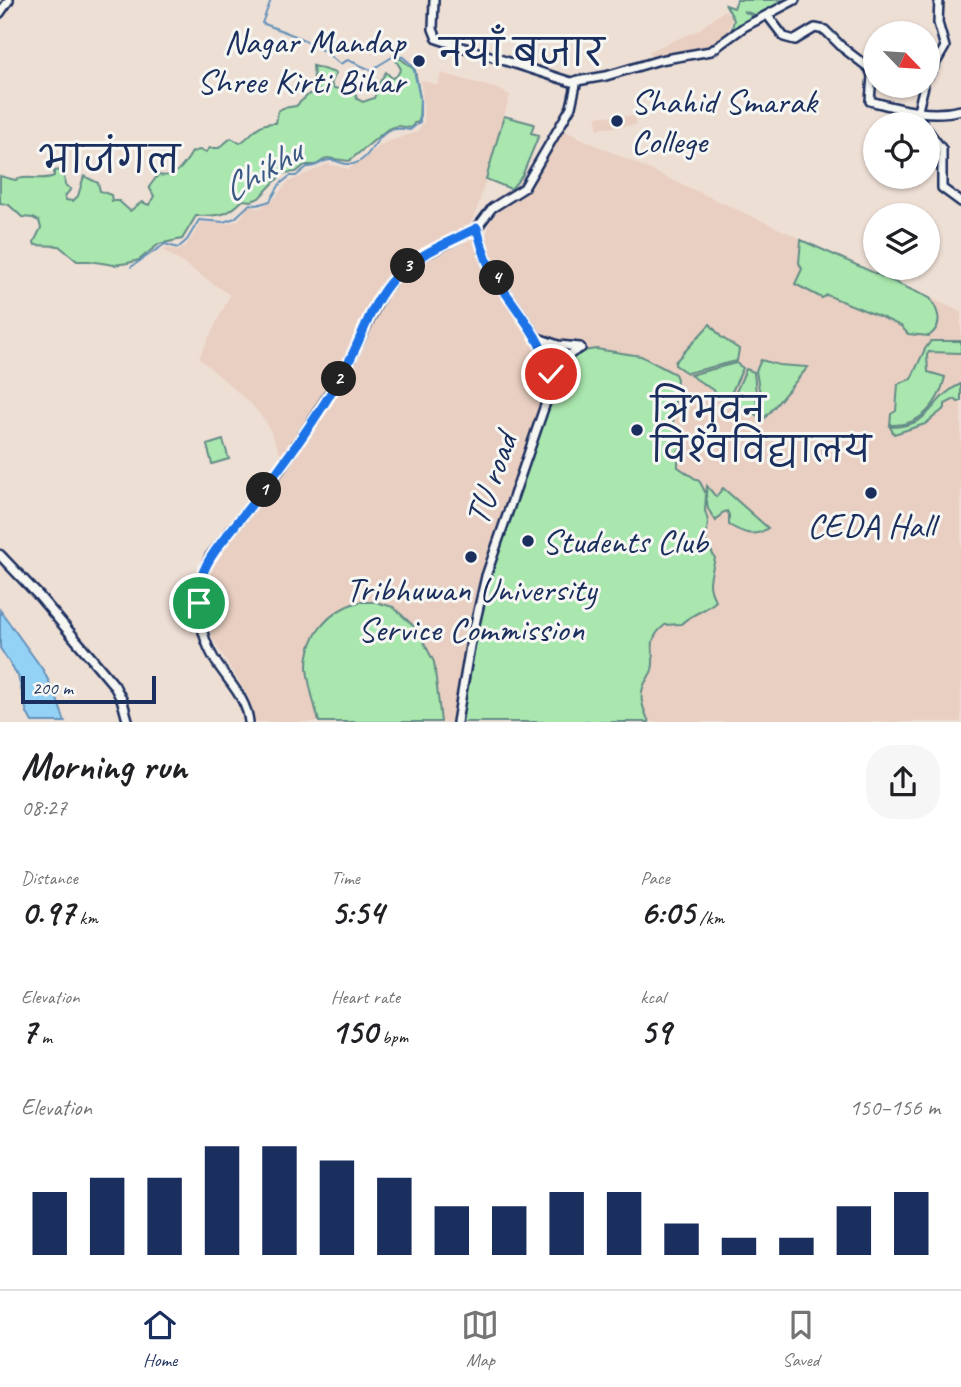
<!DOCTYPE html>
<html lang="en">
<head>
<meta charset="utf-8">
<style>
  body { margin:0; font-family:Caveat,"Playpen Sans Deva",sans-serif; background:#f6f6f6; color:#202124; height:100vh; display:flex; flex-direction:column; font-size:26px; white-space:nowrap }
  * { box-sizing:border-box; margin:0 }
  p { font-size:23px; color:#757577 }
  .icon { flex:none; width:38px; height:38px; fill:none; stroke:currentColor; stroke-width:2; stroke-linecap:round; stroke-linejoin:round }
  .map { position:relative; height:722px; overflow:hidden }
  .sheet { display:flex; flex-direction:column; background:#fff; flex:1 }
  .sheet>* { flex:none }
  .needle { width:46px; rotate:115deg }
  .controls { position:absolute; left:863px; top:21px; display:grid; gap:14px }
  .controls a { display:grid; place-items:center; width:77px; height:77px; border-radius:50%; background:#fff; box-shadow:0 2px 5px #0004; font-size:35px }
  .scale { position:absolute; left:21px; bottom:18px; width:135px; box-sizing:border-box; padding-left:7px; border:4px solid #1b2f5e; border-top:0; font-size:19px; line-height:24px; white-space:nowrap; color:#1b2f5e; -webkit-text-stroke:5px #f6f6f2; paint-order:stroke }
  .pin { position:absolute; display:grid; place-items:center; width:60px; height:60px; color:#fff; margin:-30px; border:4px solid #fff; border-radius:50%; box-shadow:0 2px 7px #0007 }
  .km { position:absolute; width:35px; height:35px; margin:-18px; border-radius:50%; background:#222; color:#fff; font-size:19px; line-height:35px; text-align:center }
  .round { display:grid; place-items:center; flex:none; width:74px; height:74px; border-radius:28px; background:#f6f6f6 }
  .head { display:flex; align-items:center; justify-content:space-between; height:119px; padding:0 21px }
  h1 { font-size:38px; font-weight:600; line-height:52px }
  .figures { display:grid; grid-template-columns:repeat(3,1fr); gap:10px; height:119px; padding:7px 21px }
  .figures div { display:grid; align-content:center }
  .figures b { font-size:35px; font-weight:600 }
  .figures small { font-size:19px; font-weight:400 }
  .figures p { font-size:19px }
  .chart { height:196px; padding:14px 21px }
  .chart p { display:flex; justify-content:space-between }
  .chart svg { width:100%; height:126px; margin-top:7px; stroke:#1b2f5e; stroke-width:6 }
  .menu { display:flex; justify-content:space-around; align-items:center; height:98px; border-top:2px solid #e0e0e0; background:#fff; font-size:19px; color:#757577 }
  .menu a { display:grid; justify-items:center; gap:4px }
  .menu .current { color:#1b2f5e }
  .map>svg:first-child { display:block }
  .built { fill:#e9cfc1 }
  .green { fill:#aae7ae; stroke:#628b86; stroke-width:2 }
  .water { fill:#94d2f5; stroke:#6491b9; stroke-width:2 }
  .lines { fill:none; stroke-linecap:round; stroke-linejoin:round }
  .stream { stroke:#6491b9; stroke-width:2 }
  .tertiary-casing { stroke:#1b2f5e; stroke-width:12 }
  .secondary-casing { stroke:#1b2f5e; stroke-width:13 }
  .tertiary { stroke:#f6f6f2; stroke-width:7 }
  .secondary { stroke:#f6f6f2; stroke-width:8 }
  .route-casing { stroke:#fff; stroke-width:14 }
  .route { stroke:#1a73e8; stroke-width:9 }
  .poi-dot { fill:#1b2f5e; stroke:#f6f6f2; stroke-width:2.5 }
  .labels { text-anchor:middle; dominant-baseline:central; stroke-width:6; stroke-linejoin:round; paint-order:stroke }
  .poi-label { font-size:35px; fill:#1b2f5e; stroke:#f6f6f2; text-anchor:start }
  .street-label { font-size:35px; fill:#1b2f5e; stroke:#f6f6f2 }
  .neighbourhood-label { font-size:37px; fill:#1b2f5e; stroke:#f6f6f2 }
  .water-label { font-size:37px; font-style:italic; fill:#395884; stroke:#f6f6f2 }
</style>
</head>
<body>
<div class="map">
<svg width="961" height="722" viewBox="0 0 961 722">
  <rect width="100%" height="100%" fill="#eedfd5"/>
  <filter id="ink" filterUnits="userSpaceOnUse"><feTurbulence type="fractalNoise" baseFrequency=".0143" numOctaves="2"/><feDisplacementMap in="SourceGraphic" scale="14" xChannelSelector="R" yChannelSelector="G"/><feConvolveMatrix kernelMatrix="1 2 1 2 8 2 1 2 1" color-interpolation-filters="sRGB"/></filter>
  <g filter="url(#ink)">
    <g class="built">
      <path d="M 725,10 L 732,18 L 724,45 L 653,62 L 649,51 L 697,31 Z"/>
      <path d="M 441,73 L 498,89 L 510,95 L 478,206 L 470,225 L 411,255 L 380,287 L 369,303 L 345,359 L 283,460 L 266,422 L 251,404 L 199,358 L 230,295 L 163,250 L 167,247 L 178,251 L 185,247 L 202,222 L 225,224 L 239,220 L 250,204 L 258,209 L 274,199 L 288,182 L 328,164 L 349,169 L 384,143 L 417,132 L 424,122 L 421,80 L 438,85 Z"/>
      <path d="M 597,116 L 636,116 L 636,125 L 597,129 Z"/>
      <path d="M 563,130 L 961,312 L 961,722 L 254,722 L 250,700 L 212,638 L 203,594 L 211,563 L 266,495 L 272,496 L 275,492 L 273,488 L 308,437 L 312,438 L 310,433 L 358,358 L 374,319 L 393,287 L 417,264 L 443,249 L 465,238 L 475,238 L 484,241 L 490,222 L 497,212 L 530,189 Z"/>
    </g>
    <g class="green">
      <path d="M 737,0 L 799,0 L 763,20 L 760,16 L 743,11 L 761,21 L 729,41 L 734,20 L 726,5 L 734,8 Z"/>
      <path d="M 395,59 L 401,59 L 415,70 L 420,98 L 419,122 L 414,123 L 412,128 L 398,126 L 388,129 L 349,161 L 327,158 L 316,165 L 305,165 L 296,172 L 283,173 L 259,198 L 252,201 L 243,200 C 225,218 219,215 196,216 L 182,239 L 159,244 L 139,260 L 128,263 L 114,265 L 89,261 L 77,261 L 59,246 L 35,245 L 34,242 L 41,228 L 39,221 L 33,218 L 22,217 L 9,205 L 0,203 L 0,176 L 15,180 C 26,174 41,182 54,176 L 54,171 L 62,170 L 64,173 L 65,185 L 71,189 L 65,196 L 66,200 L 73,201 L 78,196 L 84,176 L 98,183 L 100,191 L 111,195 L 112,201 L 119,201 L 130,211 L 142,202 L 149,205 L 154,196 L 149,187 L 158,175 C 175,179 184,166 192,152 L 199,150 L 206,152 L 210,148 L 219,148 L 231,138 L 240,143 C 254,135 255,122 276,123 L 278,111 L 283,108 L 296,106 L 309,94 L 317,94 L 319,91 L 314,79 L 313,66 L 336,73 L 331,84 L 334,88 L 339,89 L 345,81 L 348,81 L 353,86 L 357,99 L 363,102 L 374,98 L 376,93 L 372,84 L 378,85 L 386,72 L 392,78 L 396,77 L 401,69 Z"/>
      <path d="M 504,116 L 534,124 L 531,133 L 539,135 L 522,176 L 511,189 L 486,179 Z"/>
      <path d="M 801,240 L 930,298 C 939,312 944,325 929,336 L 908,334 L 901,326 L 881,317 L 827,295 L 822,298 L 795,284 L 802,269 L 799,263 Z"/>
      <path d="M 710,324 L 721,337 L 739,349 L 737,361 L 687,373 L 675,365 L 675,362 Z"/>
      <path d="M 931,341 L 961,341 L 961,353 L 929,352 L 927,355 L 928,372 L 945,377 C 939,404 921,426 890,425 L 891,414 L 896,411 L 898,384 L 911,379 L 925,349 Z"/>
      <path d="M 596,349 L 641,356 L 675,374 L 677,379 L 673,423 L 675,428 L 688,437 L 678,451 L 678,467 L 700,482 L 706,494 L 707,486 L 716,497 L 723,488 L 768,528 C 754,538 743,533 729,525 L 729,515 L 727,511 L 722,513 L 716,521 L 708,509 L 706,495 L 705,511 L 708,521 L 706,542 L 715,558 C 712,574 705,585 716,601 C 706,611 691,614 681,624 L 665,625 C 644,641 657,653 652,670 C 650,676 646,680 644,685 C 638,698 644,710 649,722 L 461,722 L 488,578 L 555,387 L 566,361 L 577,352 Z"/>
      <path d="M 761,360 L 779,365 L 808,367 L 764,419 L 756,371 Z"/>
      <path d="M 736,363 L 743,368 L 728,400 L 690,375 Z"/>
      <path d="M 746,369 L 754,372 L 758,416 L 732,401 Z"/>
      <path d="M 961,384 L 961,401 L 958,402 L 955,399 L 945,404 L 945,408 L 925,424 L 894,434 L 890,427 C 934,427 930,397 961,384 Z"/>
      <path d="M 223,440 L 229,459 L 212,464 L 207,445 Z"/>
      <path d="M 359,602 L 376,602 L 393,607 L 417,629 L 434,662 L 441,722 L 319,722 C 315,705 308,685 307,667 C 307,636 329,610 359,602 Z"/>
    </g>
    <path class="water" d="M 0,610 L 43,670 L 56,696 L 65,722 L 32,722 L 27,713 L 18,676 L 0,648 Z"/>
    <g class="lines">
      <path class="stream" d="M 131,267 L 165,244 L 178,248 L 187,240 L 199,220 L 223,222 L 235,218 L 250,204 L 257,205 L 270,201 L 280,184 L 290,176 L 296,176 L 307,167 C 318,168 322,159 332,160 C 340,161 344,166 353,164 C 377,158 374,121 410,130 L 420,122 L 420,98 L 413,66 L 403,57 L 394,56 L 371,70 L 348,60 L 340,64 L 324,51 L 298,37 L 262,23 L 271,0"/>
      <defs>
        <g id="tertiary">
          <path d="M 434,0 L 433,29 L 437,39 L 571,82 L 606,76 L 660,60 L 711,51 L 744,27 L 795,0"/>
          <path d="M 0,13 L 9,0"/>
          <path d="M 768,16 L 784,37 L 795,40 L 815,28 L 825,30 L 843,48 L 869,68 L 872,76 L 870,101 C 901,109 929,118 961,110"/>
          <path d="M 928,76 L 945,47 L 938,23 L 939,0"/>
          <path d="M 923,124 L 917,114 L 924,86"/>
          <path d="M 928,131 L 942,149 L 942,188 L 961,202"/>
          <path d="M 538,338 L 558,345 L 580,347"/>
          <path d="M 554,381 C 559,366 566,354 581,348"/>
          <path d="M 249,722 C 247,700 230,683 218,665 C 197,634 193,590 210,556 L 279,471 L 308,427 L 349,362 L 383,292 L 394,278 L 419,258 L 477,228 L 492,208 L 524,188 L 571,107 L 577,80"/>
          <path d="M 457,722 L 470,646 L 486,576 L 552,385 C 548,339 513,308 491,270 C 484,256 481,243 477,228"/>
        </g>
        <path id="secondary" d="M 0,555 L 39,596 L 114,685 L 122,700 L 128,722"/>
      </defs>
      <use href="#tertiary" class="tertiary-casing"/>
      <use href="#secondary" class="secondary-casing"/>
      <use href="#tertiary" class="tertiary"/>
      <use href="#secondary" class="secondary"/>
    </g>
  </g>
  <g class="lines" filter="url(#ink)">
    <defs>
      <path id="route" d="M 199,603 C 196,569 217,548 236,524 C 276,475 313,425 344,371 C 362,340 370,303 395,277 C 419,253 448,243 477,228 C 481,243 484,256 491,270 C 511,305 541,334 551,374"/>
    </defs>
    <use href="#route" class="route-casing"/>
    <use href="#route" class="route"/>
  </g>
  <g class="poi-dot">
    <circle cx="419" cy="61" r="7"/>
    <circle cx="617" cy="121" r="7"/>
    <circle cx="637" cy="430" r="7"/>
    <circle cx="871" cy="493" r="7"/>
    <circle cx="528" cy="541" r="7"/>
    <circle cx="471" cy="557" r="7"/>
  </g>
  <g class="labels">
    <g class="poi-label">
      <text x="405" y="41" text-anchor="end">Nagar Mandap<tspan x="405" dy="40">Shree Kirti Bihar</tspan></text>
      <text x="631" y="101">Shahid Smarak<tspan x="631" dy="40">College</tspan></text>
      <text x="651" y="410">त्रिभुवन<tspan x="651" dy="40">विश्वविद्यालय</tspan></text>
      <text x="871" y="525" text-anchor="middle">CEDA Hall</text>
      <text x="542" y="541">Students Club</text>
      <text x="471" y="589" text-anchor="middle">Tribhuwan University<tspan x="471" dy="40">Service Commission</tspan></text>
    </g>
    <g class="street-label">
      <text transform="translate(491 479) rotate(-71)">TU road</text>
    </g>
    <g class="neighbourhood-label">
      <text x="522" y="52">नयाँ बजार</text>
      <text x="110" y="159">भाजंगल</text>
    </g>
    <g class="water-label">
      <text transform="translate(261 170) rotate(-31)">Chikhu</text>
    </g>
  </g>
</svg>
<div class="controls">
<a><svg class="needle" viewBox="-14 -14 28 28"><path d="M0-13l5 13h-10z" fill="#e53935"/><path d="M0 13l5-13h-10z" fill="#757577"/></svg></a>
<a><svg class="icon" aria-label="locate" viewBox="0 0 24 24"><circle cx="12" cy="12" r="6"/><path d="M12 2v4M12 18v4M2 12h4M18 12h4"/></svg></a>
<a><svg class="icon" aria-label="layers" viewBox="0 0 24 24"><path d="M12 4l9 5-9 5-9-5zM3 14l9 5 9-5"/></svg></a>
</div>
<div class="scale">200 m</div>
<div class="pin" style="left:199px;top:603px;background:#1e9e55"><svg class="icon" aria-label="arrive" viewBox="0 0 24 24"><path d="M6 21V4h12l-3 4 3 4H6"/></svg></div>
<div class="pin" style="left:551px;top:374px;background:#d93025"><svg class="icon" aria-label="check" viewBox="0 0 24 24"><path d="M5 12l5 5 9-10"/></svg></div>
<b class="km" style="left:264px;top:490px">1</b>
<b class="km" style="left:339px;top:379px">2</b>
<b class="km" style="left:408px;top:266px">3</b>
<b class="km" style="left:497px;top:278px">4</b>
</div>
<section class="sheet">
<div class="head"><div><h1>Morning run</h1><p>08:27</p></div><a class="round"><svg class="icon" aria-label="share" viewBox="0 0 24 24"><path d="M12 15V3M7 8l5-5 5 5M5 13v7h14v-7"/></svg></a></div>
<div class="figures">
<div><p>Distance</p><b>0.97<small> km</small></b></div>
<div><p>Time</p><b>5:54</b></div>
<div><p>Pace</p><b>6:05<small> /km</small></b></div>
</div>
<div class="figures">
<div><p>Elevation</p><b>7<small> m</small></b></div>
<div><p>Heart rate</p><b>150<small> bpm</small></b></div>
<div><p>kcal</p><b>59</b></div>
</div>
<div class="chart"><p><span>Elevation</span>150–156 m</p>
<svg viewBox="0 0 160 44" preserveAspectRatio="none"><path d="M5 44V22M15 44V17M25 44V17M35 44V6M45 44V6M55 44V11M65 44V17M75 44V27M85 44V27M95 44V22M105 44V22M115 44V33M125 44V38M135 44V38M145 44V27M155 44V22"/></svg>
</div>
</section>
<nav class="menu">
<a class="current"><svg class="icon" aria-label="home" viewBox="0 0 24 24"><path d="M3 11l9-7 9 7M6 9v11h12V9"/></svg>Home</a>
<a><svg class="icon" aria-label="map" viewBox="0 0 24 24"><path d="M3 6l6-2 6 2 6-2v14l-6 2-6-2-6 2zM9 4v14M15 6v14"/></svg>Map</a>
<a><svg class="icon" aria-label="saved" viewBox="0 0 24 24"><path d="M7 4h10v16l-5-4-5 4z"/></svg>Saved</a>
</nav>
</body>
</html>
